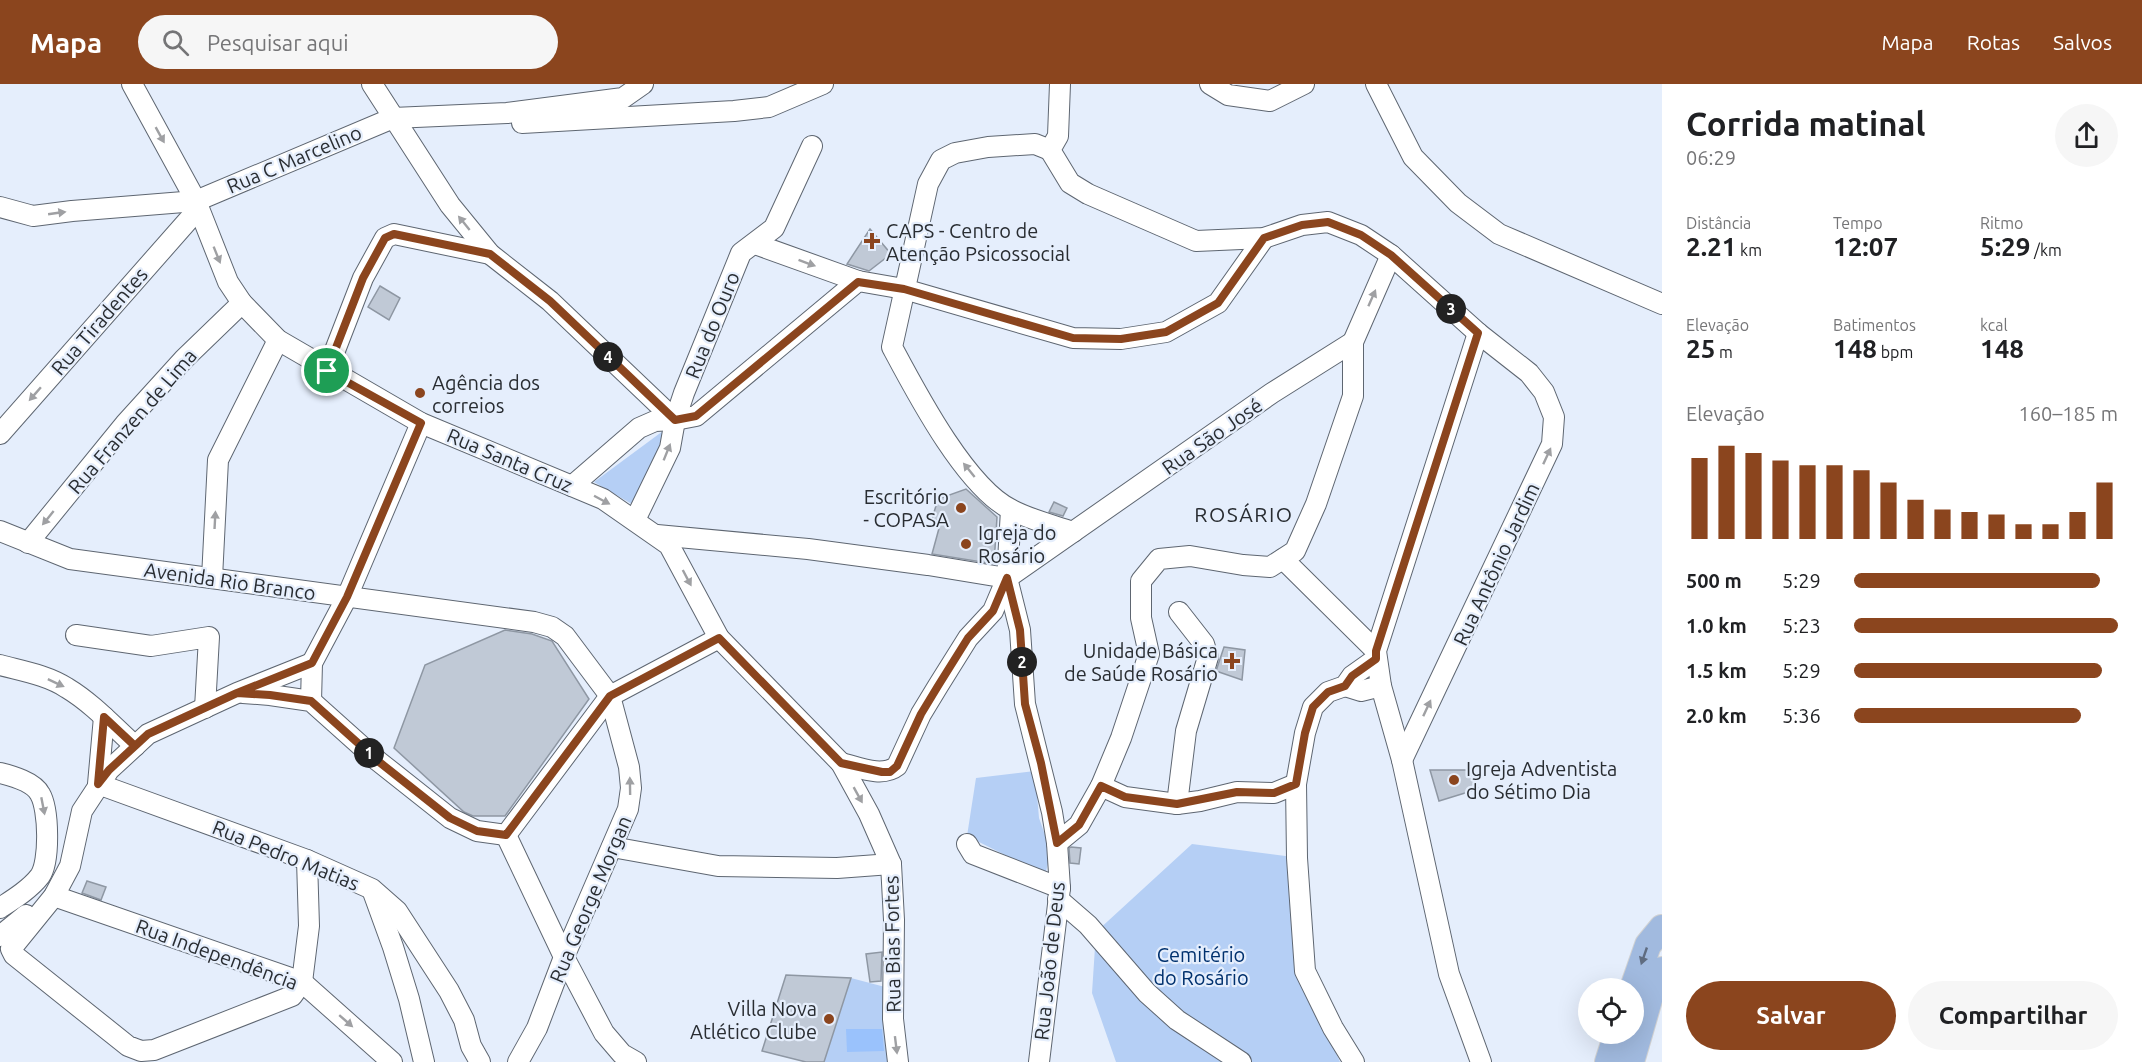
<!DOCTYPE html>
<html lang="pt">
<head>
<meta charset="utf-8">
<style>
  body { margin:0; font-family:Ubuntu,sans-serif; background:#f6f6f6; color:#202124; height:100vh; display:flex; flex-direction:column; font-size:22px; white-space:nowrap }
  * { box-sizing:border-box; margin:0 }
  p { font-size:20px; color:#757577 }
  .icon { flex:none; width:33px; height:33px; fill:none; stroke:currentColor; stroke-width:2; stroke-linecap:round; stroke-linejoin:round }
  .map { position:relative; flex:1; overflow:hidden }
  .panel { display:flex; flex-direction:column; background:#fff; width:480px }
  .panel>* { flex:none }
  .tools { position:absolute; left:1578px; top:894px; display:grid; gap:12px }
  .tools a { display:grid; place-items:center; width:66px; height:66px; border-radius:50%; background:#fff; box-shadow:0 6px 24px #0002; font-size:30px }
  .pin { position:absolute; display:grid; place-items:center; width:51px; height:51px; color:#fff; margin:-26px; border:3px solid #fff; border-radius:50%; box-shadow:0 2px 6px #0007 }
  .km { position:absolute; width:30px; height:30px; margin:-15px; border-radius:50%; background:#222; color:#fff; font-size:16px; line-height:30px; text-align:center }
  .round { display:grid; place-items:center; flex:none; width:63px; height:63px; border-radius:32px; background:#f6f6f6 }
  .headline { display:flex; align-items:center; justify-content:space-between; height:102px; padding:0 24px }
  h1 { font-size:33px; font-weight:700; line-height:45px }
  .figures { display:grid; grid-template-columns:repeat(3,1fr); gap:9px; height:102px; padding:6px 24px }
  .figures div { display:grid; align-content:center }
  .figures b { font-size:26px; font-weight:700 }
  .figures small { font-size:16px; font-weight:400 }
  .figures p { font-size:16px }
  .chart { height:168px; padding:12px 24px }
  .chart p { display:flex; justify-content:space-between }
  .chart svg { width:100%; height:108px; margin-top:6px; stroke:#8b451e; stroke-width:6 }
  .primary-button { display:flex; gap:12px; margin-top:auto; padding:12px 24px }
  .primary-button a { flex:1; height:69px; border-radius:36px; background:#8b451e; color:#fff; font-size:24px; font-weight:700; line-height:69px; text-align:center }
  .primary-button a+a { background:#f6f6f6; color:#202124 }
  ul { padding:0 24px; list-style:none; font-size:20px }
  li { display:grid; grid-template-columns:96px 72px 1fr; align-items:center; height:45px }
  li i { height:15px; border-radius:8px; background:#8b451e }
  header { display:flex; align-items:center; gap:36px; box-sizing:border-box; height:84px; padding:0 30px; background:#8b451e; color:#fff }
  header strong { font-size:28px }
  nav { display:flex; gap:33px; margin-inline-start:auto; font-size:21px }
  .search { width:420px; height:54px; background:#f6f6f6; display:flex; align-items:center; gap:15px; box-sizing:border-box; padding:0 21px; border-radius:33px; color:#757577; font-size:22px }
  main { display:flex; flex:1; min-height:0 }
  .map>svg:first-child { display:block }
  .green { fill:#b5cff5 }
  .water { fill:#9ac2fc }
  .building { fill:#c0c9d6; stroke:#8e97a3; stroke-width:1.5 }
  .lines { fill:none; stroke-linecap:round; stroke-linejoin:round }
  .minor-casing { stroke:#5e6671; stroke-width:22 }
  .major-casing { stroke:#d0d1d2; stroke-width:28 }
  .minor { stroke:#fff; stroke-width:20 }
  .major { stroke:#a1badf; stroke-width:26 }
  .oneway { fill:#9fa0a3 }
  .oneway2 { fill:#5f6c80 }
  .route-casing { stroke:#fff; stroke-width:12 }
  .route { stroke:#8b451e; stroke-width:8 }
  .poi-dot { fill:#8b451e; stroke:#e5eefc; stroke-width:2 }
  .labels { text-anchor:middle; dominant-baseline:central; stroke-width:4.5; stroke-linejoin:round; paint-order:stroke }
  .street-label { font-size:20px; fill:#292d32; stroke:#e5eefc }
  .poi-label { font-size:20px; fill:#292d32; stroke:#e5eefc; text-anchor:start }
  .park-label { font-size:20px; fill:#00316e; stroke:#e5eefc }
  .neighbourhood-label { font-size:21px; letter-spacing:1.5px; fill:#292d32; stroke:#e5eefc }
</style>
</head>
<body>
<header>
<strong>Mapa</strong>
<div class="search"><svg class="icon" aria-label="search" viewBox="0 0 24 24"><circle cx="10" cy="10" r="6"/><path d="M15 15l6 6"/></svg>Pesquisar aqui</div>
<nav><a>Mapa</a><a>Rotas</a><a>Salvos</a></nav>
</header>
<main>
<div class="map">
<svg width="1662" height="978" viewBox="0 0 1662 978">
  <rect width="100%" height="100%" fill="#e5eefc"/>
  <g class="green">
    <path d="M 663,347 L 666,355 L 637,423 L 594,398 Z"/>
    <path d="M 1035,687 L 1039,734 L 1051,768 L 1045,791 L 967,752 L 976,694 Z"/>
    <path d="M 1192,760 L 1293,773 L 1299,882 L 1340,978 L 1116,978 L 1092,909 L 1096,848 Z"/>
    <path d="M 786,891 L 851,894 L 885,903 L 889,978 L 806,978 L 762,967 Z"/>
  </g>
  <path class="water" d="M 846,945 L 882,945 L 884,967 L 847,968 Z"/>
  <g class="building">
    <path d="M 870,145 L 891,170 L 869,187 L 847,180 Z"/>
    <path d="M 380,202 L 400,214 L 389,236 L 368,223 Z"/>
    <path d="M 966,405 L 997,433 L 994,480 L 932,470 L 941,437 L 932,435 L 938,415 Z"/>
    <path d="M 1054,418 L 1067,424 L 1063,432 L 1049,428 Z"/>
    <path d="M 505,546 L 532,550 L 552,557 L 589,615 L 505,732 L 473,732 L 464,728 L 394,664 L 425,581 Z"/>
    <path d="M 1224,563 L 1245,566 L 1242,596 L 1216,587 Z"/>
    <path d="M 1430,686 L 1472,686 L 1478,705 L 1439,717 Z"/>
    <path d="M 1071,763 L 1081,764 L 1079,780 L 1070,779 L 1069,764 Z"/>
    <path d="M 87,797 L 106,803 L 101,816 L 82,809 Z"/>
    <path d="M 882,868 L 881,897 L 870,898 L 866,870 Z"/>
    <path d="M 786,891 L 851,894 L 824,978 L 806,978 L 762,967 Z"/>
  </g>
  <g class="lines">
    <defs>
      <g id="minor">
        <path d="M 132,0 L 196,117 L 228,198 L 242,219 L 278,256 L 421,339 L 603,415 L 669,461 L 719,554 L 841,679 L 869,730 L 891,780 L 894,836 L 893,935 L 898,978"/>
        <path d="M 372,0 L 450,121 L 490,170 L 550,217 L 675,336"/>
        <path d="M 1060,0 L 1058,52 L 1050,66 L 1070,99 L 1088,110 L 1196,157 L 1264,154 L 1302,141 L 1328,138 L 1361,151 L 1391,171 L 1478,249 L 1529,289 L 1544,308 L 1554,333 L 1552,360 L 1402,676"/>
        <path d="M 1210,0 L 1228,11 L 1270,17 L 1304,0"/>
        <path d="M 1376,0 L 1413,73 L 1458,119 L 1499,150 L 1662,220"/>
        <path d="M 522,39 L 734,27 L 769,23 L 823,0"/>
        <path d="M 1050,66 L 1035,60 L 988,63 L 955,69 L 941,76 L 928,100 L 892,263 C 916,308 966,404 1012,426 C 1031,436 1053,441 1073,448"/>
        <path d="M 0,123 L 33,132 L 72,127 L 196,117 L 393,34 L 507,29 L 623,14 L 643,0"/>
        <path d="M 755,160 L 858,197"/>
        <path d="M 1478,249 L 1376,567 L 1381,602 L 1402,676 L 1449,890 L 1481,978"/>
        <path d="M 327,287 L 363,194 L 385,154 L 394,150 L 490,170"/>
        <path d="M 0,350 L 199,124"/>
        <path d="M 572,402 L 639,344 L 655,337 L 675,336 L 696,332 L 858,197 L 904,205 L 1073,254 L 1121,255 L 1166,248 L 1218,219 L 1264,154"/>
        <path d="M 1011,426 L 1007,494 L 1020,546 L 1025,620 L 1052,728 L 1057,759 L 1060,804 L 1039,978"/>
        <path d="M 635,436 L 670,364 L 675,336 L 684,309 L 741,169 L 774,144 L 812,62"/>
        <path d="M 0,447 L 70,475 L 534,538 L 552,543 L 565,552 L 610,612 L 629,683 L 631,704 L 628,725 L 564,873 L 537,944 L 518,978"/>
        <path d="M 657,451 L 808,465 L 928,481 L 1007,494"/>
        <path d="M 28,459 L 125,340 L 184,275 L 242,219"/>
        <path d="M 1283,475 L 1376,567"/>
        <path d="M 212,494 L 218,376 L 278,256"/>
        <path d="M 1007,494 L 1272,309 L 1353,258"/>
        <path d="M 76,551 L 151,562 L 209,553 L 205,624"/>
        <path d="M 0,581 C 22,587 47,591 67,604 C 92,619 113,642 135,662"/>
        <path d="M 1345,602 L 1361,607 L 1381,602"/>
        <path d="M 243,609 L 270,611 L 311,617 L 378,677 L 450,734 L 477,747 L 506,751 L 610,612 L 719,554"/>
        <path d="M 311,617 L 312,579 L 347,513 L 421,339"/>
        <path d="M 104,633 L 98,700 L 307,776 L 372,805 L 397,827 L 449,907 L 464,936 L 471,962 L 480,978"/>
        <path d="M 841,679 C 858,683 882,694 897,682 L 921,630 L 938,602 L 968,554 L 993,527 L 1007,494"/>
        <path d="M 0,689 C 12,692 34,698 40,710 C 49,725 50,778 40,792 C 30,805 14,815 0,824"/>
        <path d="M 1101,702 L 1125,713 L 1177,720 L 1200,717 L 1237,708 L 1274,709 L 1296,700"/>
        <path d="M 1177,720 L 1186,647 L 1208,573 L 1204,560 L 1179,528"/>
        <path d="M 506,751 L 564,873 L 604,949 L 622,970 L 636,978"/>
        <path d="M 1057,759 L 1079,741 L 1101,702 L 1121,654 L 1149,570 L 1141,534 L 1141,497 L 1159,475 L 1190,472 L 1243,481 L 1270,483 L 1295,467 L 1316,420 L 1353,312 L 1353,258 L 1391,171"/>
        <path d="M 967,760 L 973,770 L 1060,804"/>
        <path d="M 612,763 L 718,782 L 837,784 L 891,780"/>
        <path d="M 307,776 L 309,842 L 302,898 L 292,912 L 154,966 L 141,967 L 128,962 L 14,871 L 11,865 L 54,812 L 70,782 L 82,727 L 109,686 L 148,650 L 237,609 L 312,579"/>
        <path d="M 373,808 L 393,863 L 409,915 L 424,978"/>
        <path d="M 54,812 L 302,898 L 392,978"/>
        <path d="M 1058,815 L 1088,841 L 1147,909 L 1177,936 L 1241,978"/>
        <path d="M 0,852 L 26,831"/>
        <path d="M 1354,978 L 1333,944 L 1305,887 L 1297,774 L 1296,700 L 1305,649 L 1313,623 L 1328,608 L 1345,602 L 1352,592 L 1376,575"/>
      </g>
      <g id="major">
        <path d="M 1633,904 L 1648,861 L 1662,844"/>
        <path d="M 1608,978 L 1617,950"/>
        <path d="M 1631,978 L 1653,902 L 1662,886"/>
      </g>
    </defs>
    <use href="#minor" class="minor-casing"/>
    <use href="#major" class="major-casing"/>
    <use href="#minor" class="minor"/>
    <use href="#major" class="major"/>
  </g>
  <defs><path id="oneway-solid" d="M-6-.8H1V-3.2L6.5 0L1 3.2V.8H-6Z" transform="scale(1.5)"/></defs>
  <g class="oneway">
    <use href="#oneway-solid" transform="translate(160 51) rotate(61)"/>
    <use href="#oneway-solid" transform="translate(57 129) rotate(-8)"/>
    <use href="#oneway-solid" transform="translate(464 139) rotate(-129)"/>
    <use href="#oneway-solid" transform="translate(217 171) rotate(68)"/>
    <use href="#oneway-solid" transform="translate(807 179) rotate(20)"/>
    <use href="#oneway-solid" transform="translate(1372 214) rotate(-66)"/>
    <use href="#oneway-solid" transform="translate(35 310) rotate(131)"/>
    <use href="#oneway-solid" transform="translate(667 368) rotate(-68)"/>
    <use href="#oneway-solid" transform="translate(1547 372) rotate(-65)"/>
    <use href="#oneway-solid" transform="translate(969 386) rotate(-129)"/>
    <use href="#oneway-solid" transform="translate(602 416) rotate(28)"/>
    <use href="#oneway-solid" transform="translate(48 434) rotate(129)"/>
    <use href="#oneway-solid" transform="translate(215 436) rotate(-87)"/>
    <use href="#oneway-solid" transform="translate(687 494) rotate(62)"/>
    <use href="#oneway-solid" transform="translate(56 599) rotate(25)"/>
    <use href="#oneway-solid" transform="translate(1427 624) rotate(-65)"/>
    <use href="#oneway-solid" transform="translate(630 702) rotate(-91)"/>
    <use href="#oneway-solid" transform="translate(858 711) rotate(61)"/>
    <use href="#oneway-solid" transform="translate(43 722) rotate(79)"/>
    <use href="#oneway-solid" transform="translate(346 937) rotate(41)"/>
    <use href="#oneway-solid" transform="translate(896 961) rotate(83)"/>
  </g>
  <use class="oneway2" href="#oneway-solid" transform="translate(1644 872) rotate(109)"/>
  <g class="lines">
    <defs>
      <path id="route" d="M 327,287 L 421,339 L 347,513 L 312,579 L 237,609 L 148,650 L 109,686 L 98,700 L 104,633 L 135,662 L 148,650 L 237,609 L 270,611 L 311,617 L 378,677 L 450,734 L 477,747 L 506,751 L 610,612 L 719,554 L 841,679 L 882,688 L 890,688 L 897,682 L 921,630 L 938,602 L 968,554 L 993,527 L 1007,494 L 1020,546 L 1025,620 L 1041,679 L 1057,759 L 1079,741 L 1101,702 L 1125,713 L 1177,720 L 1237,708 L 1274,709 L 1296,700 L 1305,649 L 1313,623 L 1328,608 L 1345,602 L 1352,592 L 1376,575 L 1376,567 L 1478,249 L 1391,171 L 1361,151 L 1328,138 L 1302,141 L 1264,154 L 1218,219 L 1166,248 L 1121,255 L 1073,254 L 904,205 L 858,198 L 696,332 L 675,336 L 550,217 L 490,170 L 394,150 L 385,154 L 363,194 L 327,287"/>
    </defs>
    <use href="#route" class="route-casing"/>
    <use href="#route" class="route"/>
  </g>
  <g class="poi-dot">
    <path d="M869 148h6v6h6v6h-6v6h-6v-6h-6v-6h6z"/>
    <circle cx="420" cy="309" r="6"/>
    <circle cx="961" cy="424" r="6"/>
    <circle cx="966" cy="460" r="6"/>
    <path d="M1229 568h6v6h6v6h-6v6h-6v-6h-6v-6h6z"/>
    <circle cx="1454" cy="696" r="6"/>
    <circle cx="829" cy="935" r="6"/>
  </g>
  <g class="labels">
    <g class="street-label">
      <text transform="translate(294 75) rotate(-23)">Rua C Marcelino</text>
      <text transform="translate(99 237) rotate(-49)">Rua Tiradentes</text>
      <text transform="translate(712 241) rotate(-68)">Rua do Ouro</text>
      <text transform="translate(132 337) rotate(-49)">Rua Franzen de Lima</text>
      <text transform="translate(1212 352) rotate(-35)">Rua São José</text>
      <text transform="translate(510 376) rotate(23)">Rua Santa Cruz</text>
      <text transform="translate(1496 480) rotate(-65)">Rua Antônio Jardim</text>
      <text transform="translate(230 497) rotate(8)">Avenida Rio Branco</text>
      <text transform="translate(286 771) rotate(22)">Rua Pedro Matias</text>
      <text transform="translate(590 815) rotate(-67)">Rua George Morgan</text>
      <text transform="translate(892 860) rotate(-91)">Rua Bias Fortes</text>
      <text transform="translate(217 870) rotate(20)">Rua Independência</text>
      <text transform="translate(1049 877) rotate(-84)">Rua João de Deus</text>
    </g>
    <g class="poi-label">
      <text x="886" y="146">CAPS - Centro de<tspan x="886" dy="23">Atenção Psicossocial</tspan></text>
      <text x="432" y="298">Agência dos<tspan x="432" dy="23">correios</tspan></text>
      <text x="949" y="412" text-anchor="end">Escritório<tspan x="949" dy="23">- COPASA</tspan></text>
      <text x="978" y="448">Igreja do<tspan x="978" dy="23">Rosário</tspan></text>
      <text x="1218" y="566" text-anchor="end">Unidade Básica<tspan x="1218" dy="23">de Saúde Rosário</tspan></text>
      <text x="1466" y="684">Igreja Adventista<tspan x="1466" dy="23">do Sétimo Dia</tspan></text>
      <text x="817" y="924" text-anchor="end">Villa Nova<tspan x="817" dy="23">Atlético Clube</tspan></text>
    </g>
    <g class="park-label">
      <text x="1201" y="870">Cemitério<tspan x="1201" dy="23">do Rosário</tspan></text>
    </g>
    <g class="neighbourhood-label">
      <text x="1244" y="430">ROSÁRIO</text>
    </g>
  </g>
</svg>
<div class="tools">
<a><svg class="icon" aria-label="locate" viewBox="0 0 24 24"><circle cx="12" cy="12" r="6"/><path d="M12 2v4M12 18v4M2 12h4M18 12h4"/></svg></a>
</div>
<div class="pin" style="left:327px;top:287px;background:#1e9e55"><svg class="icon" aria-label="arrive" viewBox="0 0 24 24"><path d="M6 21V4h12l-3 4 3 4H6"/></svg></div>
<b class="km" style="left:369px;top:669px">1</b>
<b class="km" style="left:1022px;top:578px">2</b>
<b class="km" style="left:1451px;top:225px">3</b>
<b class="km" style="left:608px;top:273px">4</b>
</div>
<section class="panel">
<div class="headline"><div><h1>Corrida matinal</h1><p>06:29</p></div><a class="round"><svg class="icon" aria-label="share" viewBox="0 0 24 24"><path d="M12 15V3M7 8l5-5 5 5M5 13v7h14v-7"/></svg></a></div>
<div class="figures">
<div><p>Distância</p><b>2.21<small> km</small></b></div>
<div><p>Tempo</p><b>12:07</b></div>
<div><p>Ritmo</p><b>5:29<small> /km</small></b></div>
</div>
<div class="figures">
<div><p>Elevação</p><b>25<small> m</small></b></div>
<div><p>Batimentos</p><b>148<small> bpm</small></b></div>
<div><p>kcal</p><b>148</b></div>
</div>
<div class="chart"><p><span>Elevação</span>160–185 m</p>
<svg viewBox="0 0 160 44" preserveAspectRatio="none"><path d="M5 44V11M15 44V6M25 44V9M35 44V12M45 44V14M55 44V14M65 44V16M75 44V21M85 44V28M95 44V32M105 44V33M115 44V34M125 44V38M135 44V38M145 44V33M155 44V21"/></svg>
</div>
<ul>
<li><b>500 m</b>5:29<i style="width:93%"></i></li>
<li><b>1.0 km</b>5:23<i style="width:100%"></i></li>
<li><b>1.5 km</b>5:29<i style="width:94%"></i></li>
<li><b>2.0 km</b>5:36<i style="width:86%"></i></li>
</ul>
<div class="primary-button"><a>Salvar</a><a>Compartilhar</a></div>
</section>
</main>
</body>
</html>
